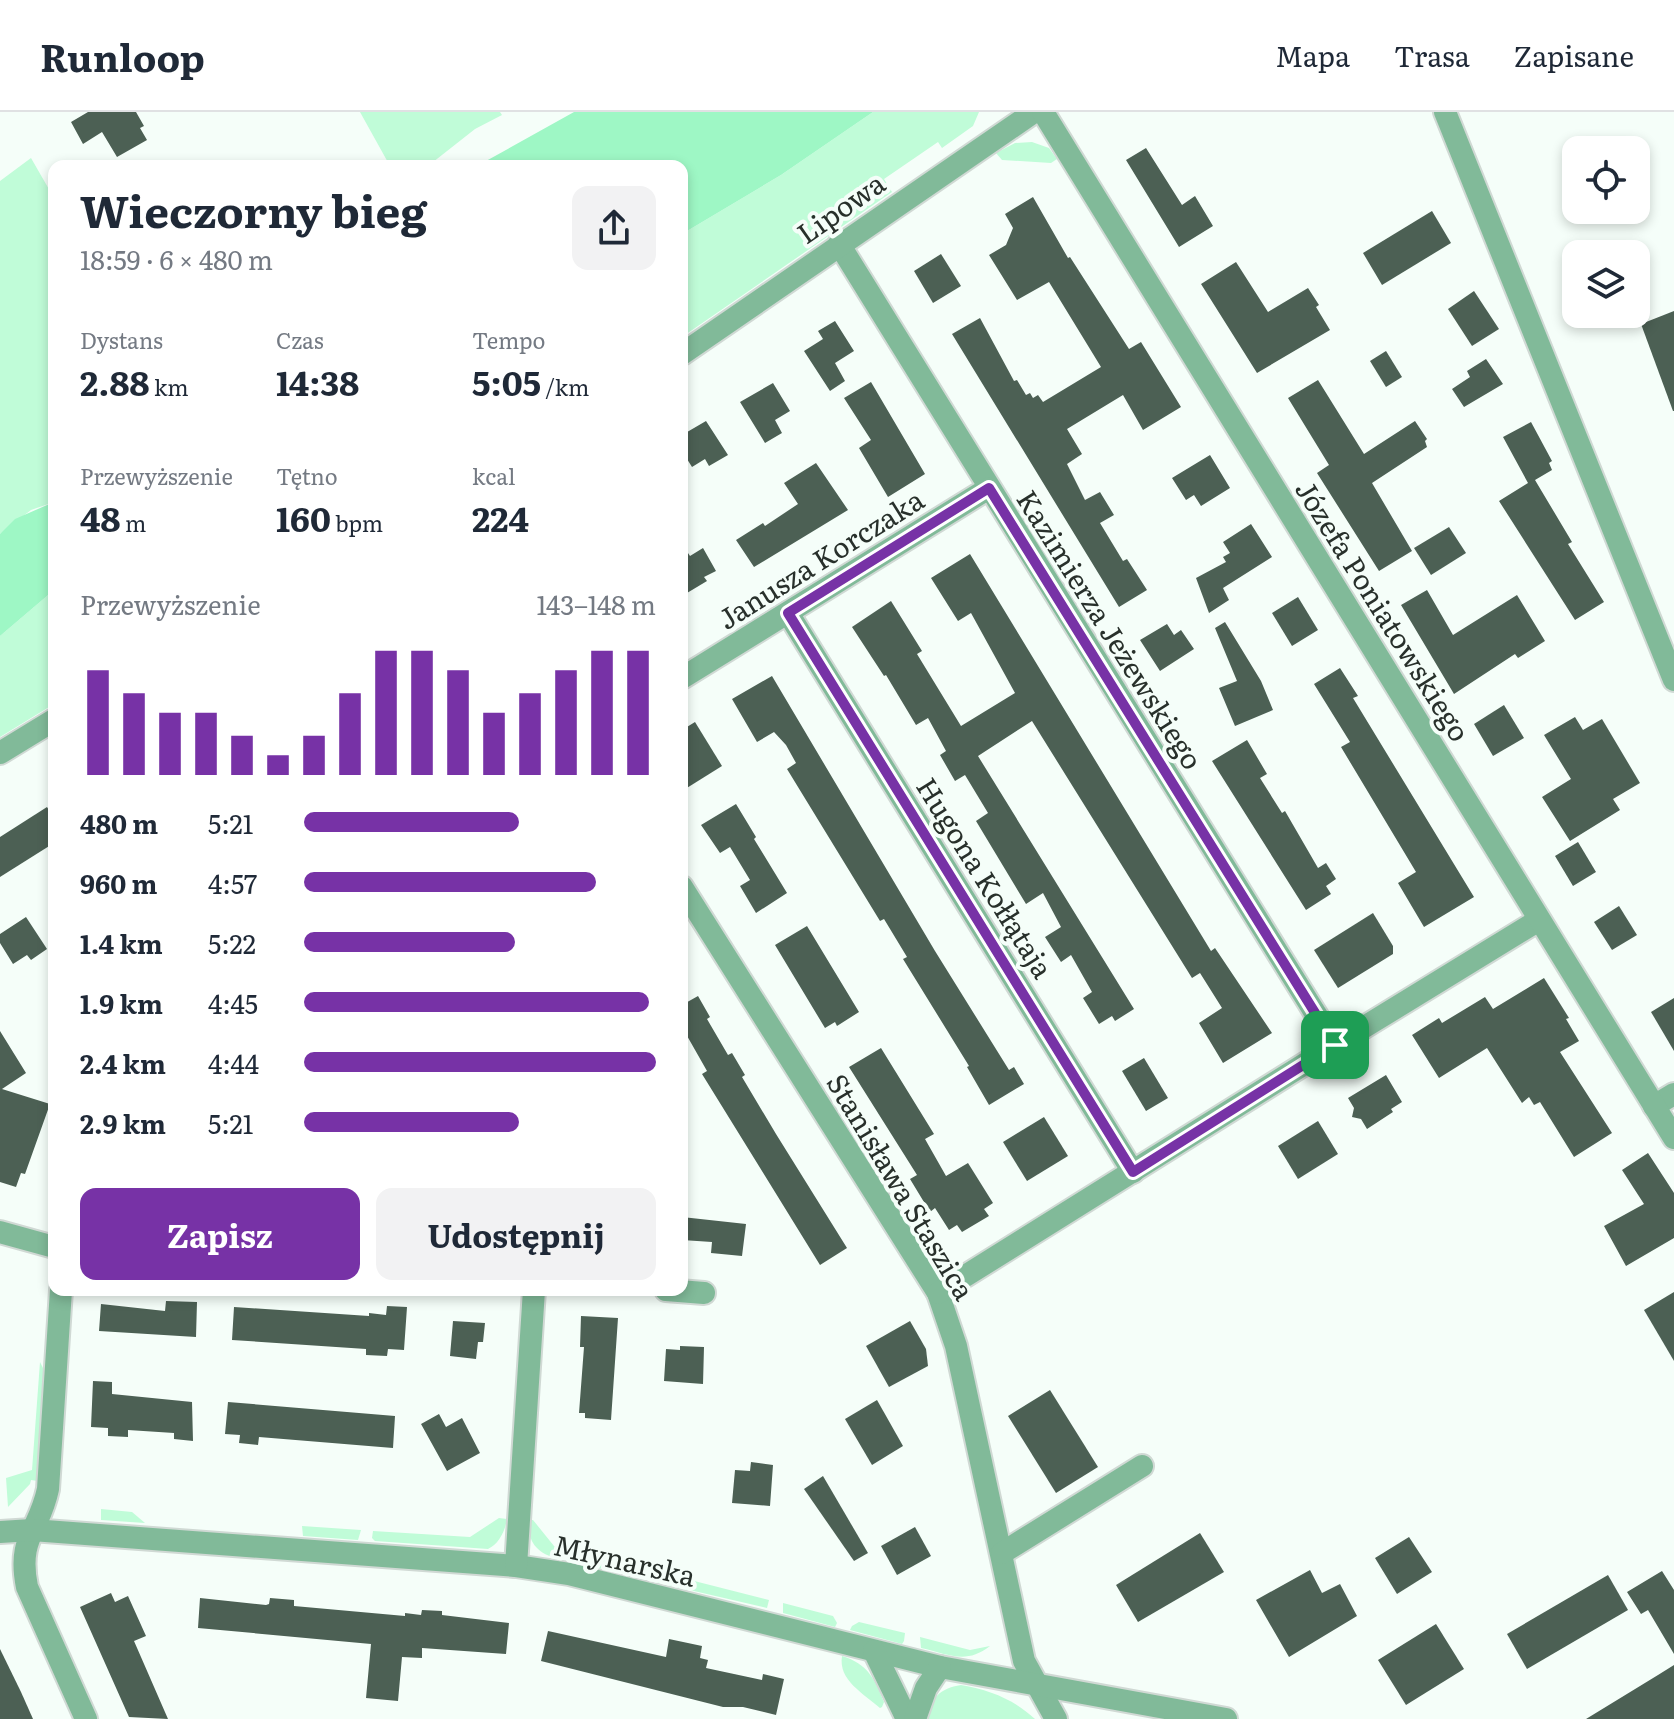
<!DOCTYPE html>
<html lang="pl">
<head>
<meta charset="utf-8">
<style>
  body { margin:0; font-family:Literata,serif; background:#f2f2f3; color:#1f2937; height:100vh; display:flex; flex-direction:column; font-size:30px; white-space:nowrap }
  * { box-sizing:border-box; margin:0 }
  p { font-size:26px; color:#747a83 }
  .icon { flex:none; width:44px; height:44px; fill:none; stroke:currentColor; stroke-width:2; stroke-linecap:round; stroke-linejoin:round }
  .map { position:relative; flex:1; overflow:hidden }
  .side { position:absolute; left:48px; top:48px; width:640px; height:1136px; display:flex; flex-direction:column; background:#fff; border-radius:16px; box-shadow:0 4px 12px #0003 }
  .side>* { flex:none }
  .controls { position:absolute; left:1562px; top:24px; display:grid; gap:16px }
  .controls a { display:grid; place-items:center; width:88px; height:88px; border-radius:16px; background:#fff; box-shadow:0 4px 12px #0003; font-size:40px }
  .pin { position:absolute; display:grid; place-items:center; width:68px; height:68px; color:#fff; margin:-34px; border-radius:16px; box-shadow:0 4px 12px #0006 }
  .round { display:grid; place-items:center; flex:none; width:84px; height:84px; border-radius:16px; background:#f2f2f3 }
  .overview { display:flex; align-items:center; justify-content:space-between; height:136px; padding:0 32px }
  h1 { font-size:44px; font-weight:700; line-height:60px }
  .figures { display:grid; grid-template-columns:repeat(3,1fr); gap:12px; height:136px; padding:8px 32px }
  .figures div { display:grid; align-content:center }
  .figures b { font-size:34px; font-weight:700 }
  .figures small { font-size:22px; font-weight:400 }
  .figures p { font-size:22px }
  .chart { height:224px; padding:16px 32px }
  .chart p { display:flex; justify-content:space-between }
  .chart svg { width:100%; height:144px; margin-top:8px; stroke:#7732a6; stroke-width:6 }
  .primary-button { display:flex; gap:16px; margin-top:auto; padding:16px 32px }
  .primary-button a { flex:1; height:92px; border-radius:16px; background:#7732a6; color:#fff; font-size:32px; font-weight:700; line-height:92px; text-align:center }
  .primary-button a+a { background:#f2f2f3; color:#1f2937 }
  ul { padding:0 32px; list-style:none; font-size:26px }
  li { display:grid; grid-template-columns:128px 96px 1fr; align-items:center; height:60px }
  li i { height:20px; border-radius:10px; background:#7732a6 }
  header { display:flex; align-items:center; gap:48px; box-sizing:border-box; height:112px; padding:0 40px; background:#fff; border-bottom:2px solid #e0e1e3 }
  header strong { font-size:38px }
  nav { display:flex; gap:44px; margin-inline-start:auto; font-size:28px }
  .map>svg:first-child { display:block }
  .green { fill:#c0fcd8 }
  .water { fill:#9ef7c5 }
  .building { fill:#4c6054 }
  .lines { fill:none; stroke-linecap:round; stroke-linejoin:round }
  .minor-casing { stroke:#d0d9d4; stroke-width:26 }
  .tertiary-casing { stroke:#d0d9d4; stroke-width:26 }
  .minor { stroke:#81ba99; stroke-width:22 }
  .tertiary { stroke:#81ba99; stroke-width:22 }
  .route-casing { stroke:#fff; stroke-width:16 }
  .route { stroke:#7732a6; stroke-width:10 }
  .labels { text-anchor:middle; dominant-baseline:central; stroke-width:8; stroke-linejoin:round; paint-order:stroke }
  .street-label { font-size:28px; fill:#28302b; stroke:#f5fef9 }
</style>
</head>
<body>
<header>
<strong>Runloop</strong>
<nav><a>Mapa</a><a>Trasa</a><a>Zapisane</a></nav>
</header>
<div class="map">
<svg width="1674" height="1607" viewBox="0 0 1674 1607">
  <rect width="100%" height="100%" fill="#f5fef9"/>
  <g class="green">
    <path d="M 360,0 L 500,0 L 502,3 L 475,17 L 428,54 L 390,54 Z"/>
    <path d="M 873,0 L 979,0 L 973,14 L 942,36 L 938,30 L 884,67 L 892,80 L 682,225 L 682,122 L 781,63 Z"/>
    <path d="M 1032,30 L 1049,36 L 1057,47 L 1051,51 L 1002,48 L 996,41 L 1015,31 Z"/>
    <path d="M 31,46 L 54,86 L 54,390 L 31,398 L 0,422 L 0,69 Z"/>
    <path d="M 54,478 L 54,592 L 0,625 L 0,524 Z"/>
    <path d="M 40,1250 L 45,1260 L 38,1369 L 31,1368 L 30,1372 L 8,1395 L 6,1366 L 32,1358 Z"/>
    <path d="M 101,1397 L 132,1400 L 145,1411 L 101,1408 Z"/>
    <path d="M 499,1406 L 507,1407 C 505,1419 499,1432 488,1437 L 375,1429 L 372,1426 L 373,1419 L 470,1425 Z"/>
    <path d="M 528,1408 L 533,1408 L 554,1434 L 564,1437 L 560,1447 C 537,1442 528,1431 528,1408 Z"/>
    <path d="M 302,1414 L 361,1418 L 358,1428 L 303,1424 Z"/>
    <path d="M 580,1441 L 641,1456 L 639,1463 L 636,1465 L 579,1451 Z"/>
    <path d="M 655,1459 L 769,1488 L 767,1496 L 655,1470 Z"/>
    <path d="M 783,1491 L 833,1504 L 837,1511 L 835,1515 L 783,1501 Z"/>
    <path d="M 859,1510 L 905,1521 L 904,1529 L 902,1532 L 850,1518 L 852,1514 Z"/>
    <path d="M 920,1525 L 970,1538 L 990,1534 C 966,1553 948,1542 921,1536 Z"/>
    <path d="M 842,1544 C 868,1552 874,1566 884,1590 L 882,1595 L 880,1596 C 863,1581 838,1568 842,1544 Z"/>
    <path d="M 961,1573 C 990,1578 1013,1587 1035,1607 L 925,1607 C 930,1587 940,1576 961,1573 Z"/>
  </g>
  <g class="water">
    <path d="M 574,0 L 873,0 L 781,63 L 682,122 L 682,54 L 477,54 Z"/>
    <path d="M 54,390 L 54,478 L 0,524 L 0,422 L 15,407 Z"/>
  </g>
  <g class="building">
    <path d="M 88,0 L 136,0 L 144,14 L 140,16 L 147,28 L 117,45 L 102,20 L 83,32 L 71,10 Z"/>
    <path d="M 1146,36 L 1182,93 L 1195,84 L 1213,114 L 1179,135 L 1126,48 Z"/>
    <path d="M 1033,85 L 1068,146 L 1070,145 L 1129,237 L 1141,230 L 1181,295 L 1143,318 L 1123,283 L 1067,317 L 1082,342 L 1067,352 L 1085,388 L 1100,380 L 1114,403 L 1100,411 L 1123,449 L 1127,447 L 1147,478 L 1119,495 L 952,222 L 980,206 L 1014,269 L 1017,268 L 1026,283 L 1030,281 L 1033,286 L 1038,283 L 1043,290 L 1101,255 L 1049,170 L 1017,188 L 989,143 L 1006,133 L 1013,116 L 1005,102 Z"/>
    <path d="M 1432,99 L 1451,131 L 1382,173 L 1363,141 Z"/>
    <path d="M 941,142 L 961,174 L 933,191 L 914,159 Z"/>
    <path d="M 1236,150 L 1268,200 L 1308,176 L 1319,193 L 1316,195 L 1330,218 L 1257,261 L 1201,172 Z"/>
    <path d="M 1474,179 L 1499,217 L 1472,234 L 1448,197 Z"/>
    <path d="M 1674,199 L 1674,299 L 1673,299 L 1641,212 Z"/>
    <path d="M 835,209 L 854,239 L 835,251 L 845,269 L 830,279 L 804,239 L 823,227 L 818,219 Z"/>
    <path d="M 1386,239 L 1402,265 L 1386,275 L 1370,249 Z"/>
    <path d="M 1486,247 L 1503,272 L 1464,295 L 1452,277 L 1470,265 L 1467,259 Z"/>
    <path d="M 1318,268 L 1364,342 L 1415,309 L 1427,327 L 1425,329 L 1427,335 L 1372,371 L 1412,439 L 1379,459 L 1317,361 L 1329,353 L 1288,286 Z"/>
    <path d="M 871,270 L 925,362 L 888,385 L 859,336 L 871,328 L 844,286 Z"/>
    <path d="M 773,271 L 790,299 L 775,308 L 782,321 L 765,331 L 740,290 Z"/>
    <path d="M 706,309 L 728,343 L 709,354 L 705,347 L 692,355 L 682,339 L 682,323 Z"/>
    <path d="M 1531,310 L 1552,349 L 1549,351 L 1552,358 L 1535,368 L 1572,430 L 1568,432 L 1604,490 L 1575,508 L 1499,389 L 1528,371 L 1503,325 Z"/>
    <path d="M 1210,343 L 1230,376 L 1201,394 L 1194,383 L 1186,388 L 1172,366 Z"/>
    <path d="M 816,351 L 848,398 L 754,455 L 736,428 L 763,411 L 765,414 L 798,392 L 784,371 Z"/>
    <path d="M 1251,412 L 1272,445 L 1223,476 L 1229,488 L 1209,501 L 1196,466 L 1226,450 L 1223,445 L 1230,441 L 1223,430 Z"/>
    <path d="M 1449,415 L 1466,441 L 1431,463 L 1414,436 Z"/>
    <path d="M 682,432 L 690,444 L 703,436 L 716,459 L 704,465 L 707,469 L 682,484 Z"/>
    <path d="M 970,442 L 1211,839 L 1215,836 L 1272,921 L 1223,951 L 1199,911 L 1222,896 L 1200,861 L 1192,866 L 1032,609 L 978,644 L 1134,897 L 1115,909 L 1112,904 L 1099,912 L 1083,886 L 1092,880 L 1071,843 L 1061,850 L 1045,825 L 1061,815 L 1043,781 L 1026,792 L 976,709 L 988,701 L 965,663 L 955,669 L 940,643 L 946,639 L 928,606 L 916,613 L 886,563 L 884,564 L 852,515 L 891,489 L 922,539 L 917,542 L 961,614 L 1015,581 L 971,501 L 958,509 L 931,466 Z"/>
    <path d="M 1427,478 L 1453,523 L 1517,483 L 1545,529 L 1518,546 L 1515,542 L 1454,582 L 1401,493 Z"/>
    <path d="M 1298,485 L 1318,518 L 1292,534 L 1272,501 Z"/>
    <path d="M 1225,510 L 1261,569 L 1273,598 L 1235,614 L 1219,576 L 1237,569 L 1215,516 Z"/>
    <path d="M 1167,512 L 1174,523 L 1181,518 L 1194,537 L 1160,559 L 1140,528 Z"/>
    <path d="M 1340,556 L 1358,584 L 1353,586 L 1474,785 L 1424,815 L 1398,771 L 1416,760 L 1341,635 L 1350,630 L 1314,572 Z"/>
    <path d="M 772,564 L 935,839 L 1009,958 L 1014,955 L 1024,972 L 989,993 L 967,955 L 969,954 L 903,847 L 907,845 L 884,807 L 880,809 L 787,657 L 796,651 L 786,633 L 774,620 L 757,630 L 732,587 Z"/>
    <path d="M 1504,593 L 1524,626 L 1493,644 L 1474,612 Z"/>
    <path d="M 1575,605 L 1583,618 L 1602,607 L 1640,671 L 1613,687 L 1620,698 L 1570,729 L 1542,685 L 1571,667 L 1544,623 Z"/>
    <path d="M 695,610 L 722,654 L 682,679 L 682,618 Z"/>
    <path d="M 1247,628 L 1267,662 L 1260,666 L 1282,701 L 1285,699 L 1318,756 L 1326,751 L 1336,767 L 1326,774 L 1331,782 L 1306,798 L 1212,649 Z"/>
    <path d="M 736,692 L 756,725 L 754,727 L 787,781 L 756,801 L 740,774 L 750,768 L 730,735 L 720,741 L 701,713 Z"/>
    <path d="M 47,695 L 54,706 L 54,731 L 0,765 L 0,725 Z"/>
    <path d="M 1578,730 L 1596,760 L 1573,774 L 1555,744 Z"/>
    <path d="M 1619,794 L 1637,823 L 1612,838 L 1594,810 Z"/>
    <path d="M 1373,801 L 1393,834 L 1393,842 L 1338,876 L 1314,838 Z"/>
    <path d="M 26,805 L 47,837 L 31,848 L 27,843 L 13,852 L 0,831 L 0,822 Z"/>
    <path d="M 807,814 L 859,900 L 837,914 L 835,910 L 825,916 L 775,833 Z"/>
    <path d="M 1544,866 L 1569,906 L 1566,907 L 1579,929 L 1560,940 L 1612,1021 L 1574,1045 L 1540,990 L 1534,993 L 1529,985 L 1522,991 L 1487,936 L 1439,966 L 1412,923 L 1439,906 L 1442,911 L 1485,885 L 1493,897 Z"/>
    <path d="M 698,884 L 710,905 L 707,907 L 728,943 L 732,941 L 745,963 L 742,965 L 776,1022 L 847,1136 L 820,1153 L 702,962 L 707,959 L 682,915 L 682,893 Z"/>
    <path d="M 1674,886 L 1674,939 L 1651,900 Z"/>
    <path d="M 0,919 L 26,961 L 2,977 L 50,992 L 25,1062 L 21,1061 L 16,1075 L 0,1070 Z"/>
    <path d="M 881,936 L 934,1022 L 925,1027 L 946,1064 L 968,1051 L 993,1091 L 984,1097 L 989,1104 L 962,1120 L 957,1113 L 949,1118 L 935,1096 L 930,1100 L 910,1067 L 917,1063 L 849,955 Z"/>
    <path d="M 1144,946 L 1168,986 L 1146,999 L 1122,959 Z"/>
    <path d="M 1386,963 L 1402,990 L 1391,997 L 1393,1000 L 1367,1017 L 1361,1007 L 1352,1005 L 1354,996 L 1348,986 Z"/>
    <path d="M 1044,1005 L 1068,1044 L 1027,1069 L 1003,1030 Z"/>
    <path d="M 1318,1009 L 1338,1042 L 1298,1067 L 1278,1034 Z"/>
    <path d="M 1648,1041 L 1674,1081 L 1674,1126 L 1626,1154 L 1604,1114 L 1644,1092 L 1622,1058 Z"/>
    <path d="M 682,1105 L 746,1112 L 742,1144 L 711,1141 L 712,1130 L 682,1128 Z"/>
    <path d="M 1674,1180 L 1674,1249 L 1644,1198 Z"/>
    <path d="M 166,1189 L 197,1190 L 196,1225 L 99,1219 L 101,1192 L 165,1199 Z"/>
    <path d="M 387,1194 L 407,1195 L 404,1238 L 388,1237 L 387,1244 L 366,1243 L 366,1237 L 232,1228 L 234,1195 L 369,1204 L 369,1201 L 386,1203 Z"/>
    <path d="M 581,1204 L 618,1206 L 611,1308 L 585,1306 L 585,1301 L 579,1301 L 584,1235 L 580,1235 Z"/>
    <path d="M 453,1209 L 485,1211 L 483,1230 L 478,1230 L 476,1247 L 450,1244 Z"/>
    <path d="M 910,1209 L 926,1237 L 928,1254 L 889,1275 L 866,1234 Z"/>
    <path d="M 680,1234 L 704,1235 L 703,1272 L 664,1269 L 666,1237 L 680,1238 Z"/>
    <path d="M 93,1269 L 112,1270 L 112,1282 L 192,1290 L 193,1329 L 174,1327 L 174,1321 L 128,1318 L 128,1325 L 108,1324 L 108,1316 L 91,1315 Z"/>
    <path d="M 1050,1278 L 1098,1355 L 1056,1381 L 1008,1304 Z"/>
    <path d="M 877,1288 L 903,1334 L 872,1353 L 845,1307 Z"/>
    <path d="M 228,1290 L 395,1304 L 393,1336 L 259,1325 L 258,1333 L 239,1331 L 240,1323 L 225,1322 Z"/>
    <path d="M 439,1302 L 446,1315 L 462,1306 L 480,1341 L 447,1359 L 421,1312 Z"/>
    <path d="M 751,1350 L 773,1353 L 770,1394 L 732,1391 L 735,1358 L 750,1359 Z"/>
    <path d="M 823,1364 L 868,1441 L 854,1449 L 804,1377 Z"/>
    <path d="M 915,1415 L 931,1444 L 897,1463 L 881,1434 Z"/>
    <path d="M 1200,1421 L 1224,1460 L 1138,1510 L 1116,1473 Z"/>
    <path d="M 1409,1425 L 1432,1460 L 1397,1482 L 1375,1446 Z"/>
    <path d="M 1310,1458 L 1322,1481 L 1340,1472 L 1357,1504 L 1289,1545 L 1256,1488 Z"/>
    <path d="M 1662,1459 L 1674,1478 L 1674,1542 L 1648,1498 L 1641,1502 L 1627,1480 Z"/>
    <path d="M 1608,1463 L 1628,1498 L 1527,1557 L 1507,1522 Z"/>
    <path d="M 111,1481 L 115,1490 L 128,1484 L 146,1524 L 134,1529 L 168,1607 L 129,1605 L 80,1495 Z"/>
    <path d="M 200,1486 L 266,1493 L 269,1492 L 270,1486 L 294,1488 L 294,1494 L 405,1504 L 405,1501 L 421,1503 L 422,1498 L 442,1499 L 442,1503 L 509,1511 L 506,1542 L 422,1536 L 422,1546 L 402,1545 L 398,1589 L 366,1586 L 371,1532 L 198,1516 Z"/>
    <path d="M 1436,1512 L 1464,1557 L 1406,1593 L 1378,1548 Z"/>
    <path d="M 548,1519 L 666,1545 L 669,1527 L 702,1534 L 700,1546 L 708,1548 L 706,1556 L 762,1568 L 763,1562 L 784,1567 L 776,1603 L 743,1595 L 723,1595 L 541,1549 Z"/>
    <path d="M 0,1537 L 21,1580 L 33,1607 L 0,1607 Z"/>
    <path d="M 1674,1553 L 1674,1607 L 1586,1607 L 1658,1563 Z"/>
  </g>
  <g class="lines">
    <defs>
      <g id="minor">
        <path d="M 1445,0 L 1674,568"/>
        <path d="M 839,132 L 1335,933"/>
        <path d="M 682,242 L 1034,0"/>
        <path d="M 788,501 L 1133,1060"/>
        <path d="M 682,566 L 989,376"/>
        <path d="M 0,641 L 54,608"/>
        <path d="M 682,775 L 938,1181 L 956,1234 L 1024,1549 L 1056,1607"/>
        <path d="M 1654,994 L 1674,982"/>
        <path d="M 0,1120 L 54,1135"/>
        <path d="M 61,1178 L 48,1377 C 39,1420 17,1425 27,1475 L 86,1607"/>
        <path d="M 666,1178 L 704,1181"/>
        <path d="M 938,1181 L 1335,933 L 1539,808"/>
        <path d="M 0,1420 L 32,1418 L 516,1454 L 569,1462 L 940,1555 L 1226,1607"/>
        <path d="M 1002,1441 L 1142,1354"/>
        <path d="M 516,1454 L 534,1178"/>
        <path d="M 874,1539 L 907,1607"/>
        <path d="M 915,1607 L 926,1576 L 940,1555"/>
      </g>
      <path id="tertiary" d="M 1043,0 L 1674,1026"/>
    </defs>
    <use href="#minor" class="minor-casing"/>
    <use href="#tertiary" class="tertiary-casing"/>
    <use href="#minor" class="minor"/>
    <use href="#tertiary" class="tertiary"/>
  </g>
  <g class="lines">
    <defs>
      <path id="route" d="M 989,376 L 1335,933 L 1133,1060 L 788,501 Z"/>
    </defs>
    <use href="#route" class="route-casing"/>
    <use href="#route" class="route"/>
  </g>
  <g class="labels">
    <g class="street-label">
      <text transform="translate(840 95) rotate(-35)">Lipowa</text>
      <text transform="translate(820 446) rotate(-32)">Janusza Korczaka</text>
      <text transform="translate(1384 498) rotate(58)">Józefa Poniatowskiego</text>
      <text transform="translate(1111 517) rotate(58)">Kazimierza Jeżewskiego</text>
      <text transform="translate(986 765) rotate(58)">Hugona Kołłątaja</text>
      <text transform="translate(902 1074) rotate(59)">Stanisława Staszica</text>
      <text transform="translate(625 1447) rotate(13)">Młynarska</text>
    </g>
  </g>
</svg>
<div class="controls">
<a><svg class="icon" aria-label="locate" viewBox="0 0 24 24"><circle cx="12" cy="12" r="6"/><path d="M12 2v4M12 18v4M2 12h4M18 12h4"/></svg></a>
<a><svg class="icon" aria-label="layers" viewBox="0 0 24 24"><path d="M12 4l9 5-9 5-9-5zM3 14l9 5 9-5"/></svg></a>
</div>
<div class="pin" style="left:1335px;top:933px;background:#1e9e55"><svg class="icon" aria-label="arrive" viewBox="0 0 24 24"><path d="M6 21V4h12l-3 4 3 4H6"/></svg></div>
<section class="side">
<div class="overview"><div><h1>Wieczorny bieg</h1><p>18:59 · 6 × 480 m</p></div><a class="round"><svg class="icon" aria-label="share" viewBox="0 0 24 24"><path d="M12 15V3M7 8l5-5 5 5M5 13v7h14v-7"/></svg></a></div>
<div class="figures">
<div><p>Dystans</p><b>2.88<small> km</small></b></div>
<div><p>Czas</p><b>14:38</b></div>
<div><p>Tempo</p><b>5:05<small> /km</small></b></div>
</div>
<div class="figures">
<div><p>Przewyższenie</p><b>48<small> m</small></b></div>
<div><p>Tętno</p><b>160<small> bpm</small></b></div>
<div><p>kcal</p><b>224</b></div>
</div>
<div class="chart"><p><span>Przewyższenie</span>143–148 m</p>
<svg viewBox="0 0 160 44" preserveAspectRatio="none"><path d="M5 44V12M15 44V19M25 44V25M35 44V25M45 44V32M55 44V38M65 44V32M75 44V19M85 44V6M95 44V6M105 44V12M115 44V25M125 44V19M135 44V12M145 44V6M155 44V6"/></svg>
</div>
<ul>
<li><b>480 m</b>5:21<i style="width:61%"></i></li>
<li><b>960 m</b>4:57<i style="width:83%"></i></li>
<li><b>1.4 km</b>5:22<i style="width:60%"></i></li>
<li><b>1.9 km</b>4:45<i style="width:98%"></i></li>
<li><b>2.4 km</b>4:44<i style="width:100%"></i></li>
<li><b>2.9 km</b>5:21<i style="width:61%"></i></li>
</ul>
<div class="primary-button"><a>Zapisz</a><a>Udostępnij</a></div>
</section>
</div>
</body>
</html>
